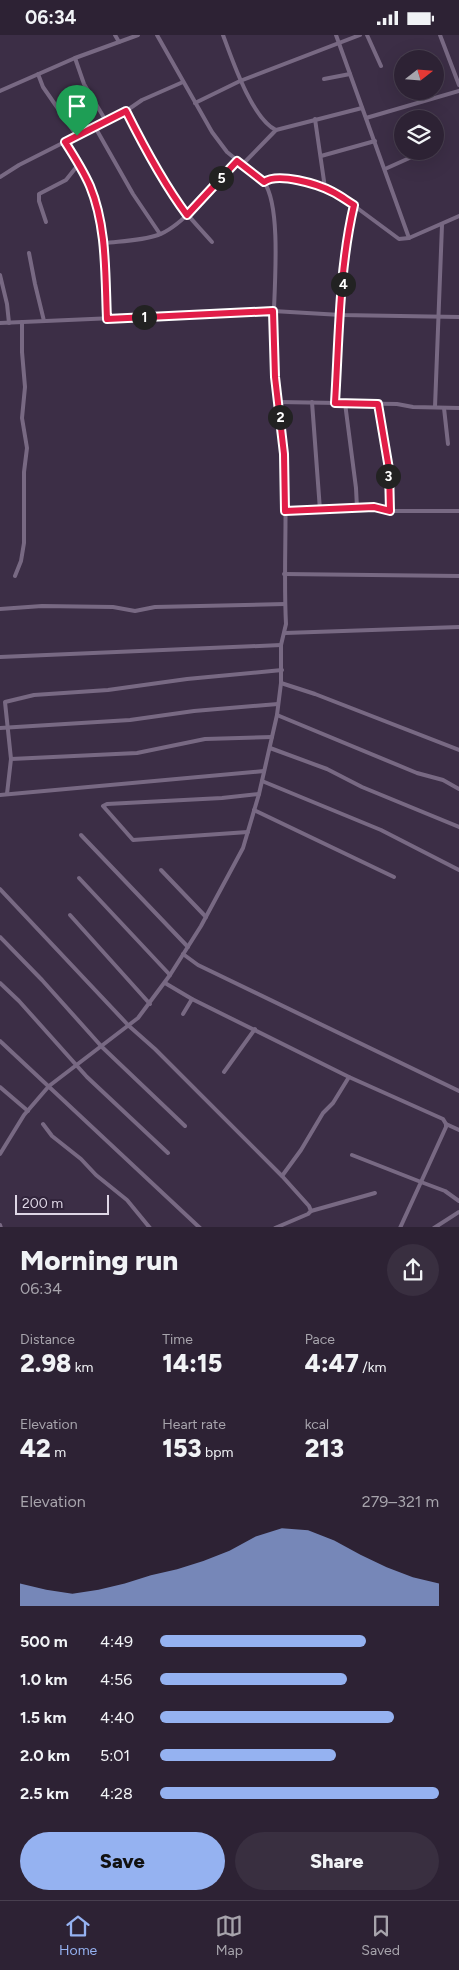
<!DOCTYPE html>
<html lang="en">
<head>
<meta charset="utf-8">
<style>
  body { margin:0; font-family:Figtree,sans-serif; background:#392f40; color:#f1f3f6; height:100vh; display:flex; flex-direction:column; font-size:19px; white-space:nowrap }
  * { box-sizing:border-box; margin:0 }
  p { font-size:16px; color:#a7a4ac }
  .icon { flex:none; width:28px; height:28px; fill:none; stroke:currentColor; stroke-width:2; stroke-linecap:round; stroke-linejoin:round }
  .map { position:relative; height:1192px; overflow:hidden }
  .side { display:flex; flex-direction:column; background:#2d2234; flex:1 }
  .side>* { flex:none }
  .needle { width:32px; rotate:73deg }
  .controls { position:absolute; left:394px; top:15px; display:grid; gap:10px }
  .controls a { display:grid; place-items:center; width:50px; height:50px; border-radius:50%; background:#2d2234; box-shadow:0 5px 20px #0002,0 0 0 1px #483f4f; font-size:25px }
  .scale { position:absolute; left:15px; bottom:12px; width:94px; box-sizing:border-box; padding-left:5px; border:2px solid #dfd7e6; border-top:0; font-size:14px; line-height:18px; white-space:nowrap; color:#dfd7e6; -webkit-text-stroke:4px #31243b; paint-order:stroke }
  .pin { position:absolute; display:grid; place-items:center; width:42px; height:42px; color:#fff; margin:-51px -21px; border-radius:50% 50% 50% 0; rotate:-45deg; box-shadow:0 0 5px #0007 }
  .pin .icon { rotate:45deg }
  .km { position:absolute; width:25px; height:25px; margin:-12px; border-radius:50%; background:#222; color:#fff; font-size:14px; line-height:25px; text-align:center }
  .round { display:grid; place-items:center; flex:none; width:52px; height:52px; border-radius:26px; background:#392f40 }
  .overview { display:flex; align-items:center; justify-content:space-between; height:85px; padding:0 20px }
  h1 { font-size:28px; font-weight:800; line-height:38px }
  .stats { display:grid; grid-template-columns:repeat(3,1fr); gap:8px; height:85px; padding:5px 20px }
  .stats div { display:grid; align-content:center }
  .stats b { font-size:25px; font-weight:800 }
  .stats small { font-size:14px; font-weight:400 }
  .stats p { font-size:14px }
  .chart { height:140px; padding:10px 20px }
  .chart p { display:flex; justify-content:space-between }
  .chart svg { width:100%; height:90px; margin-top:5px; fill:#95b2f1; opacity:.7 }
  .button { display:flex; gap:10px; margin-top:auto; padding:10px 20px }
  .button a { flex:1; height:58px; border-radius:30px; background:#95b2f1; color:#111; font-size:20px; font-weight:800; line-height:58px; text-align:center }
  .button a+a { background:#392f40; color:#f1f3f6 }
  ul { padding:0 20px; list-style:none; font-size:16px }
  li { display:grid; grid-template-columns:80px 60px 1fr; align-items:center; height:38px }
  li i { height:12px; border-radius:6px; background:#95b2f1 }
  .status { display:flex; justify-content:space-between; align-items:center; height:35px; padding:0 25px; background:#2d2234; direction:ltr }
  .status svg { height:14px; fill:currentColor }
  .menu { display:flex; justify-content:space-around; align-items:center; height:70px; border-top:1px solid #483f4f; background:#2d2234; font-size:14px; color:#a7a4ac }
  .menu a { display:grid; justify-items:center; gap:2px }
  .menu .active { color:#95b2f1 }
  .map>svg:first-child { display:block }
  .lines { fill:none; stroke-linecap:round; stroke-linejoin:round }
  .minor { stroke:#786983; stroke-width:4 }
  .route-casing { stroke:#fff; stroke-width:10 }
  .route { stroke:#e11d48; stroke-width:6 }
</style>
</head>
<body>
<div class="status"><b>06:34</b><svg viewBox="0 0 49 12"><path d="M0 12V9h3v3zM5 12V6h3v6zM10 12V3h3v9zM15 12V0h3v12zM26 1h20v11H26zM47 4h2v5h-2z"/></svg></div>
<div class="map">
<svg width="459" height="1193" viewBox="0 0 459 1193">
  <rect width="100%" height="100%" fill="#3c2e46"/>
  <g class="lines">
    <g class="minor">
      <path d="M 115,0 L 119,7"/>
      <path d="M 223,0 C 232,24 252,84 276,95"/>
      <path d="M 336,0 L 409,203"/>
      <path d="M 367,0 L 381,31"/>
      <path d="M 440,0 L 459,50"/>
      <path d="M 75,23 L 84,49 L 106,86"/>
      <path d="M 38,39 L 43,52 L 77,101"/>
      <path d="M 324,44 L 350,39"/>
      <path d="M 0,56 L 75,23 L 138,0"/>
      <path d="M 195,68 L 240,46 L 360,0"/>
      <path d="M 126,76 C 140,104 154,133 171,159 C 183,176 198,191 212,207"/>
      <path d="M 366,83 L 459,56"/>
      <path d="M 315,84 L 325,153"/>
      <path d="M 95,92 L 133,159 L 160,199"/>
      <path d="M 65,107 C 74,121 83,135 90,151 C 107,192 105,240 107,283"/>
      <path d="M 435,111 L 441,108"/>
      <path d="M 321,121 L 375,106"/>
      <path d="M 242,130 L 276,95 L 362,73"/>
      <path d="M 385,134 L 425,116"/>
      <path d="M 0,142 L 19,130 L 126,76 L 142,65 L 183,47"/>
      <path d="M 264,147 L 273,142 L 281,143 L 325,153 L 345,164 L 399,204 L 409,203 L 459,181"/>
      <path d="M 46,187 L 39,166 L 39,159 L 66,145 L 78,130"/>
      <path d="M 104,208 C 121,206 141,206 158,200 C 184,191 217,147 237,126"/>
      <path d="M 29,218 L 35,249 L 44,286"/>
      <path d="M 0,240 L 7,269 L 9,288"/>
      <path d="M 0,288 L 273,276 L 341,280 L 459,282"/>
      <path d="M 278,367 L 397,369 L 413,372 L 459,373"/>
      <path d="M 312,367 L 320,475"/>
      <path d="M 335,368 C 339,303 339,234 354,171"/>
      <path d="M 345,368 L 356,453 L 357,473"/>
      <path d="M 378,369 L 389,434 L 388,444 L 390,476"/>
      <path d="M 435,372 L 442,190"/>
      <path d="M 444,373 L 448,409"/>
      <path d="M 285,476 L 374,472 L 390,476 L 459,476"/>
      <path d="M 284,539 L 459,541"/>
      <path d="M 15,541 L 21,526 L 24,508 L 24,437 L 27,413 L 22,383 L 25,352 L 22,317 L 22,287"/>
      <path d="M 0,574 L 42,571 L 113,572 L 135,576 L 155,572 L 285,569"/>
      <path d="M 285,598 L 459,592"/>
      <path d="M 0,622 L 281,610"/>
      <path d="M 281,648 L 315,659 L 459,715"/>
      <path d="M 277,680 L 417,738 L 443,745 L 459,754"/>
      <path d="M 0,693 L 130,685 L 194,676 L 278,669"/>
      <path d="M 270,713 L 327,734 L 362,752 L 459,792"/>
      <path d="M 11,724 L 5,667 L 34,660 L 108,655 L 187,644 L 282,635"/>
      <path d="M 262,746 L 381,795 L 459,835"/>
      <path d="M 7,759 L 11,724 L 137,718 L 205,704 L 272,702"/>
      <path d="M 0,760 L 264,736"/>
      <path d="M 254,775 L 394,842"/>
      <path d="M 248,797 L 133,805 L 103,771 L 107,769 L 222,763 L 259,759"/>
      <path d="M 81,800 L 188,912"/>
      <path d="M 161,835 L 206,882"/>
      <path d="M 79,843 L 170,940"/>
      <path d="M 0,854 L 129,991 L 155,1014 L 282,1141 L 309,1171 L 311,1176 L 308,1179 L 275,1193"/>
      <path d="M 70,880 L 150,969"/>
      <path d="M 0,902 L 42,945 L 102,1012 L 185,1091"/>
      <path d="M 183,919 L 198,930 L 459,1056"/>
      <path d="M 0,948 L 19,966 L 87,1042 L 168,1118"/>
      <path d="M 165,948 L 192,964 L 349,1042 L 443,1084 L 446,1089 L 446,1092 L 421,1147 L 445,1156 L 459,1166"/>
      <path d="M 183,979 L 192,964"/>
      <path d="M 0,1006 L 200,1193"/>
      <path d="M 224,1037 L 255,994"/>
      <path d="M 0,1052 L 28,1076"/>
      <path d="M 43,1089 L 52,1101 L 81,1124 L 96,1140 L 127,1165 L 150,1193"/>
      <path d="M 446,1089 L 459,1095"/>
      <path d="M 0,1119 L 24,1080 L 49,1051 L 138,983 L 170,940 L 201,891 L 243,813 L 259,759 L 277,680 L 281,648 L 281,610 L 286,589 C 283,532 288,475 284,418 C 281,383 275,348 273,312 C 272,274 284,175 264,147 L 227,117 L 212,97 L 157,0"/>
      <path d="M 352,1120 L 421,1147 L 400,1193"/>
      <path d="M 282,1141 L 301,1115 L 323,1078 L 333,1068 L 349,1042"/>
      <path d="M 311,1176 L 375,1158"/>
      <path d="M 0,1190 L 1,1193"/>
      <path d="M 434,1193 L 459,1177"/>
    </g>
  </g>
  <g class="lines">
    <defs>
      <path id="route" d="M 126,76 C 144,112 163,148 187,180 L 237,126 L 264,147 C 278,137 318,149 333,157 C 341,161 347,166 354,170 C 339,234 339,303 335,368 L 378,369 L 389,434 L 390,476 L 374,472 L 285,476 L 284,419 L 275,342 L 273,276 L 107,284 C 105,240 107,192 90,151 C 83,135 74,121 65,107 Z"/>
    </defs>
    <use href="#route" class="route-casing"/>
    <use href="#route" class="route"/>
  </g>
</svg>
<div class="controls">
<a><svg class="needle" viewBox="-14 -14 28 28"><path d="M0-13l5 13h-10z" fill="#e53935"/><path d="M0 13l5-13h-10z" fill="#a7a4ac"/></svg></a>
<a><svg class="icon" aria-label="layers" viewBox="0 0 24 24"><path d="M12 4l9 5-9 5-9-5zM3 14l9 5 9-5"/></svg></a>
</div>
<div class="scale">200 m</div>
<div class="pin" style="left:77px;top:101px;background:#1e9e55"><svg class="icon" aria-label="arrive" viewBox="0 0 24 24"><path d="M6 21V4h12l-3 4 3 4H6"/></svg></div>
<b class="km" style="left:144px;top:282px">1</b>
<b class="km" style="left:280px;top:382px">2</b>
<b class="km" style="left:388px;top:441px">3</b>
<b class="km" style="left:343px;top:249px">4</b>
<b class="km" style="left:221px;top:143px">5</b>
</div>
<section class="side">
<div class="overview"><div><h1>Morning run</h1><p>06:34</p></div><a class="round"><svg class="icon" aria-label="share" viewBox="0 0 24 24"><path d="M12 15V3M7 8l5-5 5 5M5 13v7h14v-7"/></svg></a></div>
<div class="stats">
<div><p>Distance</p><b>2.98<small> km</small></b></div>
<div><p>Time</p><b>14:15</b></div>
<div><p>Pace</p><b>4:47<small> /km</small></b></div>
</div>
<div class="stats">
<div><p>Elevation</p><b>42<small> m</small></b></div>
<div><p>Heart rate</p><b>153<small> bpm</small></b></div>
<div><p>kcal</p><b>213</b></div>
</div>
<div class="chart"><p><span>Elevation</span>279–321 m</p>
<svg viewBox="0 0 160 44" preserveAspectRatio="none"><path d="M0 44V33L10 36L20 38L30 36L40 33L50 29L60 26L70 22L80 17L90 10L100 6L110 7L120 12L130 19L140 25L150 30L160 33V44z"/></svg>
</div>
<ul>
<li><b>500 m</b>4:49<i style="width:74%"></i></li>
<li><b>1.0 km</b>4:56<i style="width:67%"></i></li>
<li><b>1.5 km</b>4:40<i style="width:84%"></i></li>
<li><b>2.0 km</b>5:01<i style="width:63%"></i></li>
<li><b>2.5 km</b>4:28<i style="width:100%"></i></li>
</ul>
<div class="button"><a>Save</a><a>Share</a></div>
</section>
<nav class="menu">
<a class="active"><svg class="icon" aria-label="home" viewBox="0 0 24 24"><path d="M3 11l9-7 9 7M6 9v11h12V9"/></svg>Home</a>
<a><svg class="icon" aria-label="map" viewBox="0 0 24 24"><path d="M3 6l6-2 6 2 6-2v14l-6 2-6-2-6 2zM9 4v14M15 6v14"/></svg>Map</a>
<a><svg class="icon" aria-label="saved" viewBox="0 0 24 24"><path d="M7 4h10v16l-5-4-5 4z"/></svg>Saved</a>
</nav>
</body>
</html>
